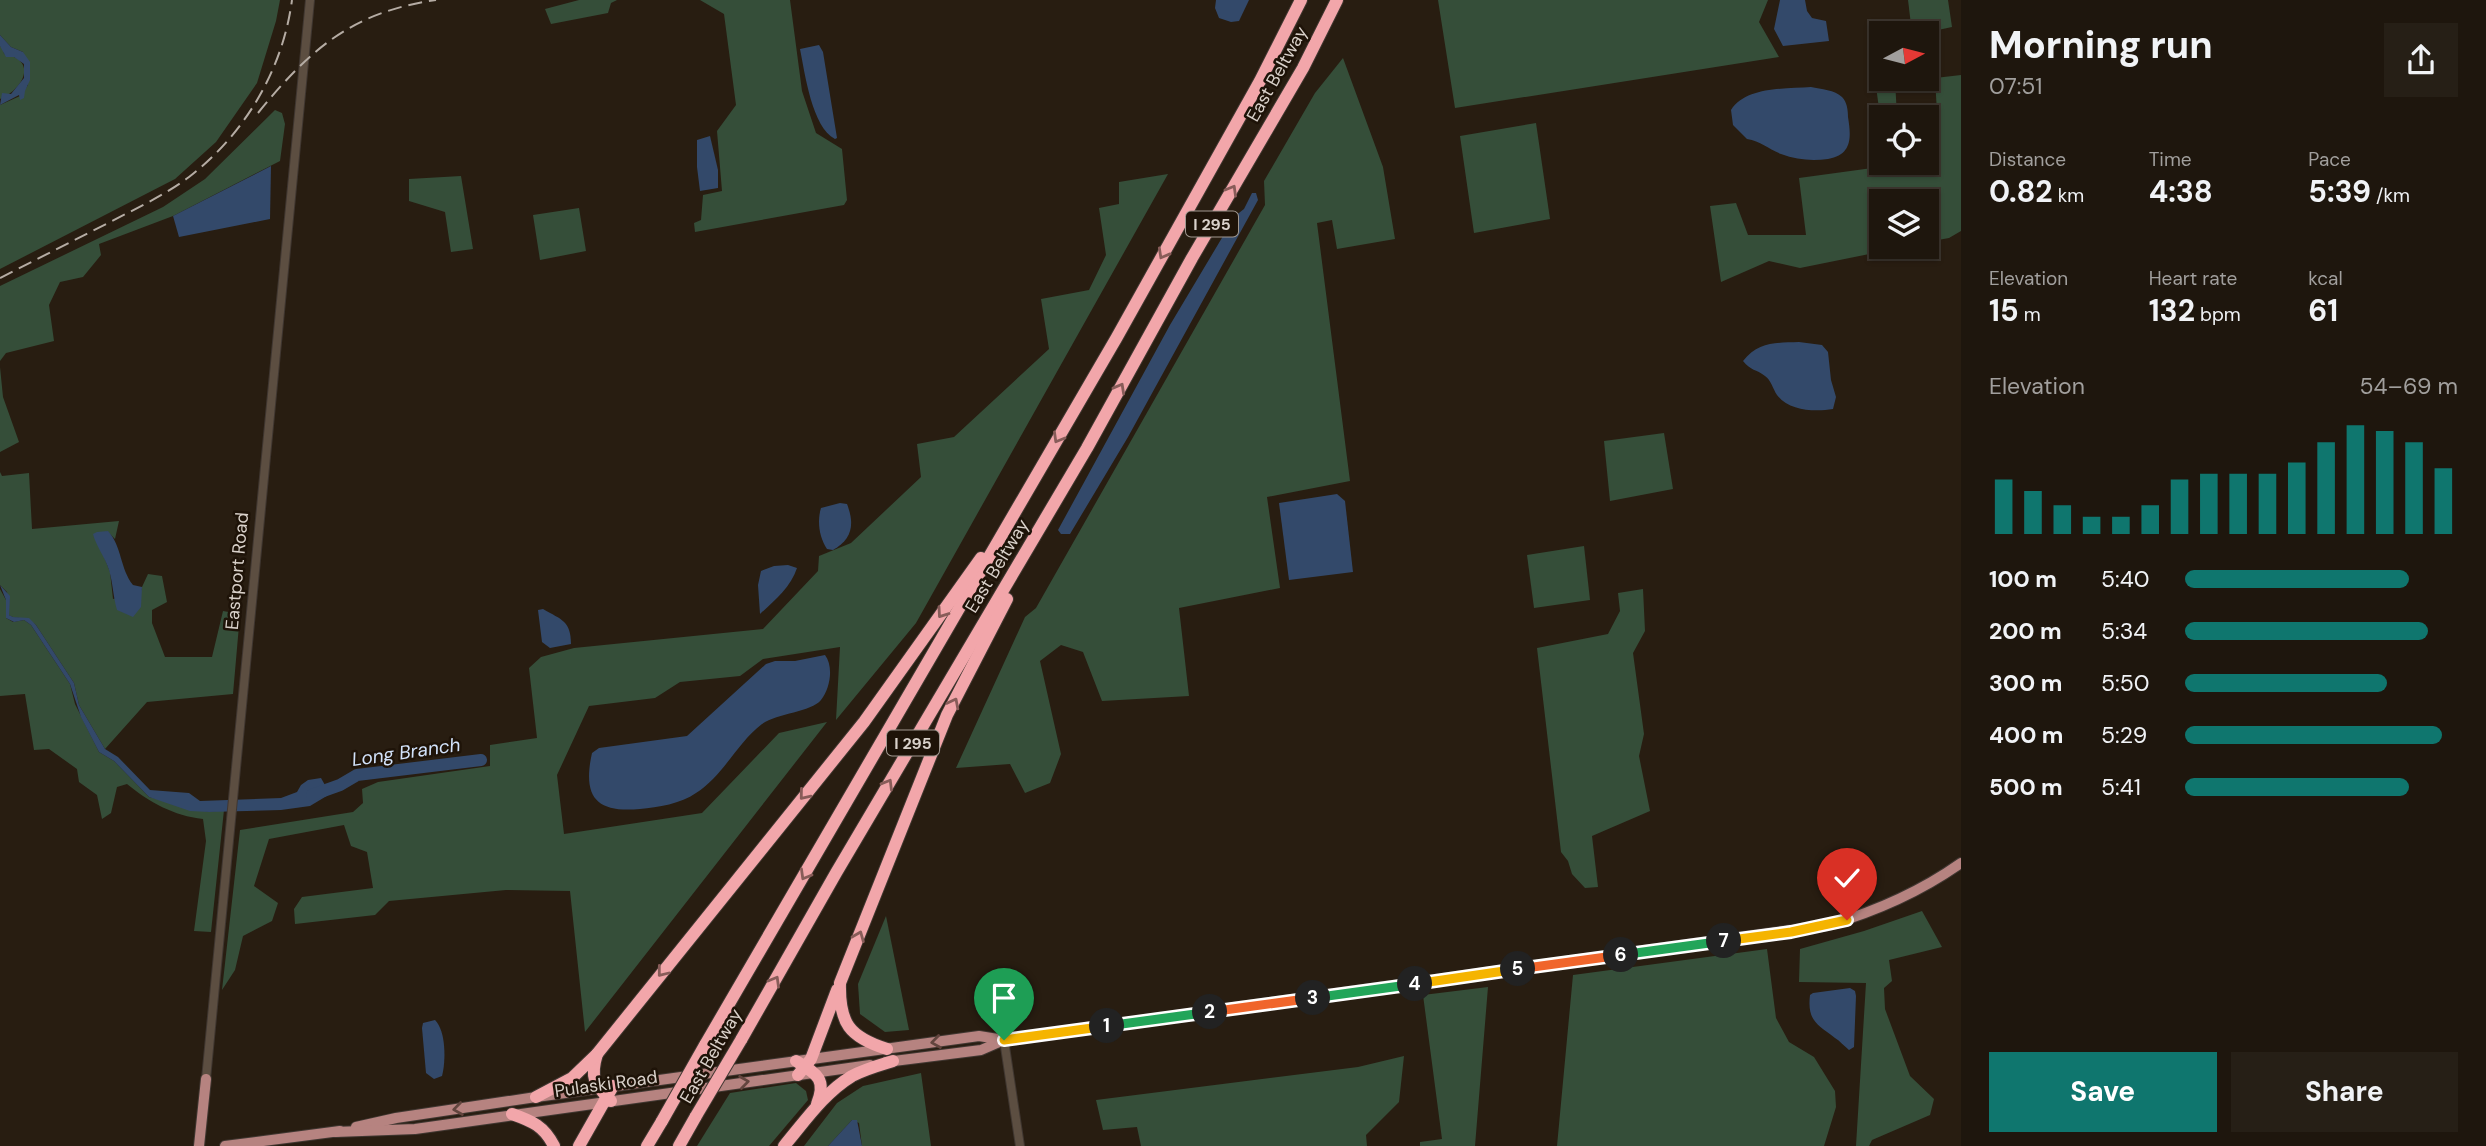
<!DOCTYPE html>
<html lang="en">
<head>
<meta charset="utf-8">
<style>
  body { margin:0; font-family:"DM Sans",sans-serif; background:#261f16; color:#f1f3f6; height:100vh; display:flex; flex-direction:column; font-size:26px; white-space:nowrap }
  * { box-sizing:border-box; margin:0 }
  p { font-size:23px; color:#a19f9d }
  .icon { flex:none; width:38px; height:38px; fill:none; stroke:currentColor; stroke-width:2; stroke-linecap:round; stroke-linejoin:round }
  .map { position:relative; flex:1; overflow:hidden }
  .panel { display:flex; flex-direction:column; background:#1e160d; width:525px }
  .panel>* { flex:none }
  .needle { width:46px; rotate:83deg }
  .controls { position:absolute; left:1869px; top:21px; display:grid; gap:14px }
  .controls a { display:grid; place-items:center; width:70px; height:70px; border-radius:0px; background:#1e160d; box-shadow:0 2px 5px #0004,0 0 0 2px #3c352e; font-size:35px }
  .pin { position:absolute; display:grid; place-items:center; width:60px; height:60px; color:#fff; margin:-72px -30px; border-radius:50% 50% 50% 0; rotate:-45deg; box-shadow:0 0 7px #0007 }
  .pin .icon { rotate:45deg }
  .km { position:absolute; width:35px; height:35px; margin:-18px; border-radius:50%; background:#222; color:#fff; font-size:19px; line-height:35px; text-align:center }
  .round { display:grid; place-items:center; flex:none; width:74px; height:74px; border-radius:0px; background:#261f16 }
  .head { display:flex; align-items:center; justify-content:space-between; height:119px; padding:0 28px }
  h1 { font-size:38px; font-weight:700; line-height:52px }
  .figures { display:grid; grid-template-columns:repeat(3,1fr); gap:10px; height:119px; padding:7px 28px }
  .figures div { display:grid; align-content:center }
  .figures b { font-size:30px; font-weight:700 }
  .figures small { font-size:19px; font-weight:400 }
  .figures p { font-size:19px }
  .chart { height:196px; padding:14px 28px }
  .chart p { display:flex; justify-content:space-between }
  .chart svg { width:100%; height:126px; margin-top:7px; stroke:#0f766e; stroke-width:6 }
  .cta { display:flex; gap:14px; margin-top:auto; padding:14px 28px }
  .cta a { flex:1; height:80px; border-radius:0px; background:#0f766e; color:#fff; font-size:28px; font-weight:700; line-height:80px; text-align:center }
  .cta a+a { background:#261f16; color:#f1f3f6 }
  ul { padding:0 28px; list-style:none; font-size:23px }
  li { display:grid; grid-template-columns:112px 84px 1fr; align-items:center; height:52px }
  li i { height:18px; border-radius:9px; background:#0f766e }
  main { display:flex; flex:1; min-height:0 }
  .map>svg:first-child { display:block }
  .green { fill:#354e39 }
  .water { fill:#33496a }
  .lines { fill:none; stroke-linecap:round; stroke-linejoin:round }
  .river { stroke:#33496a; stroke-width:12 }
  .minor-casing { stroke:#403731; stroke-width:10 }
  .major-casing { stroke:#403731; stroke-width:12 }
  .highway-casing { stroke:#403731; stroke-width:14 }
  .minor { stroke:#5c4e41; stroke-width:8 }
  .major { stroke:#b68380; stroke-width:10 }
  .highway { stroke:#f2a6aa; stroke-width:12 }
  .rail { stroke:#b5aca4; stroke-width:2; stroke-dasharray:14 7; stroke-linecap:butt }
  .highway-bridge-casing { stroke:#403731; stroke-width:14; stroke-linecap:butt }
  .highway-bridge { stroke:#f2a6aa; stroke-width:12 }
  .oneway { stroke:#885c59 }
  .oneway2 { stroke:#62453e }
  .split-1-casing { stroke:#fff; stroke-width:14 }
  .split-2-casing { stroke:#fff; stroke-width:14 }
  .split-3-casing { stroke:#fff; stroke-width:14 }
  .split-4-casing { stroke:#fff; stroke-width:14 }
  .split-5-casing { stroke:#fff; stroke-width:14 }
  .split-6-casing { stroke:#fff; stroke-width:14 }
  .split-7-casing { stroke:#fff; stroke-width:14 }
  .split-8-casing { stroke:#fff; stroke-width:14 }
  .split-1 { stroke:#f5b400; stroke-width:9 }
  .split-2 { stroke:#22a559; stroke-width:9 }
  .split-3 { stroke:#f0652b; stroke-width:9 }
  .split-4 { stroke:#22a559; stroke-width:9 }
  .split-5 { stroke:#f5b400; stroke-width:9 }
  .split-6 { stroke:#f0652b; stroke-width:9 }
  .split-7 { stroke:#22a559; stroke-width:9 }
  .split-8 { stroke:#f5b400; stroke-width:9 }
  .labels { text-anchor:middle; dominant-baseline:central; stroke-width:5; stroke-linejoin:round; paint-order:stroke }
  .shield { fill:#1e1308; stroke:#a19890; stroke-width:2 }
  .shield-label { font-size:16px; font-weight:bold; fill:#d9d1ca }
  .street-label { font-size:18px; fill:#d9d1ca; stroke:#1e1308 }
  .water-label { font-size:19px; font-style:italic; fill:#d2e2fa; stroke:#1e1308 }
</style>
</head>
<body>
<main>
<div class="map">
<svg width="1961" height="1146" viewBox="0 0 1961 1146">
  <rect width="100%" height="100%" fill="#281d11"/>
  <g class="green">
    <path d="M 0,0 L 280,0 L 276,21 L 257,83 L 216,142 L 175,179 L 0,269 L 0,105 L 20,96 L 28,85 L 23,52 L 11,47 L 0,35 Z"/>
    <path d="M 579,0 L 617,0 L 611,3 L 608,13 L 551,24 L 545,9 Z"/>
    <path d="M 700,0 L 790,0 L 802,91 L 816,133 L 842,149 L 847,200 L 844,205 L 695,232 L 694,223 L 701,220 L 703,195 L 722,191 L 717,131 L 736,105 L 724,14 Z"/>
    <path d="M 1438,0 L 1768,0 L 1759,22 L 1779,57 L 1455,108 Z"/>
    <path d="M 1908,0 L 1948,0 L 1952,27 L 1924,33 L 1912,33 Z"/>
    <path d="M 0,46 L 3,48 L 4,54 C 38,60 24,89 0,99 Z"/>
    <path d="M 1343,58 L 1383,167 L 1395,239 L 1337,249 L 1332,220 L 1317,223 L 1350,481 L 1267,497 L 1280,588 L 1179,608 L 1189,696 L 1102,701 L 1083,652 L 1061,645 L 1040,661 L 1061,754 L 1050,783 L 1025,793 L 1010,764 L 956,768 L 1025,617 L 1036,608 L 1265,205 L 1264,181 L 1315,93 Z"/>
    <path d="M 1881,71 L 1881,79 L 1895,79 L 1897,117 L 1881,117 L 1881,123 L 1874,72 Z"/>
    <path d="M 1961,75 L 1961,231 L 1949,238 L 1927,242 L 1927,201 L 1881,201 L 1881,247 L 1904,247 L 1800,268 L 1769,261 L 1721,282 L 1710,206 L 1736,203 L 1748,235 L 1806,235 L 1799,178 L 1887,166 L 1887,163 L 1927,163 L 1927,117 L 1911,117 L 1937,113 L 1935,78 Z"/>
    <path d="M 275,110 L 282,113 L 285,124 L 280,161 L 173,216 L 99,244 L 101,255 L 83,277 L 60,282 L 49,305 L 54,341 L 6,353 L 0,361 L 0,286 L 163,207 L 205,179 Z"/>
    <path d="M 1536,123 L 1550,219 L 1474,233 L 1460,136 Z"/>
    <path d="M 1168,174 L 916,623 L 836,720 L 840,647 L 763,659 L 740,676 L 680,682 L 655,698 L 589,706 L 557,775 L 564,834 L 702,813 L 779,733 L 827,722 L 585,1032 L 570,891 L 506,890 L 389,901 L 375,915 L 295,924 L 294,909 L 302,897 L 373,888 L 367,852 L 351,846 L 344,825 L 269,839 L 254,886 L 278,903 L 272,921 L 243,936 L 235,970 L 222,990 L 240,830 L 353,812 L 363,803 L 362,789 L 378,782 L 490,766 L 490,745 L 537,738 L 529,668 L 541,657 L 574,648 L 763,629 L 818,571 L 819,556 L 851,543 L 921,477 L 917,444 L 954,437 L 1049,349 L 1041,299 L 1089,290 L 1106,255 L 1099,208 L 1119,204 L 1119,182 Z"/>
    <path d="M 461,176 L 473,249 L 451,252 L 445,212 L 409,201 L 409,179 Z"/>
    <path d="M 579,208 L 586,251 L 540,260 L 533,215 Z"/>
    <path d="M 0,367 L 3,397 L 19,442 L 0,452 Z"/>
    <path d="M 1664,433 L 1673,489 L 1610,501 L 1604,441 Z"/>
    <path d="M 0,472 L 2,476 L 29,473 L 32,529 L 119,521 L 115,539 L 107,531 L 101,549 L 110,572 L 113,599 L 142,590 L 142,587 L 148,574 L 162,576 L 167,602 L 152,610 L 152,623 L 165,657 L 212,657 L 223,611 L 240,614 L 233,694 L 147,702 L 105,749 L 79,705 L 74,683 L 36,625 C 24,614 18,621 9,615 L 7,592 L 0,585 Z"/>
    <path d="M 1584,546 L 1590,600 L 1534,608 L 1527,555 Z"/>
    <path d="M 0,589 L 6,600 L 6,618 L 13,622 L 24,620 L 31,625 L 70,684 L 75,704 L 99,752 L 114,761 L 149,797 L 209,812 L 224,810 L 211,932 L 194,931 L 206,841 L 203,819 C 174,816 149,802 127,784 L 117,787 L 111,813 L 102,819 L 97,795 L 79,782 L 77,769 L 49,749 L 34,750 L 25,694 L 0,696 Z"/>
    <path d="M 1643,589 L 1645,631 L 1633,653 L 1644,734 L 1639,756 L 1650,811 L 1592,836 L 1598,887 L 1585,888 L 1572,874 L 1568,861 L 1561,852 L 1537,648 L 1608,634 L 1620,611 L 1618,593 Z"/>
    <path d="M 1922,911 L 1942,947 L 1889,960 L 1892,981 L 1884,988 L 1885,1009 L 1910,1076 L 1934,1099 L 1930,1115 L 1872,1140 L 1869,1146 L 1856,1146 L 1866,983 L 1799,982 L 1800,949 L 1864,931 Z"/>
    <path d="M 886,916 L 909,1030 L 885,1032 L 860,1014 L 858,984 Z"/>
    <path d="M 1767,949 L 1776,1018 L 1789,1042 L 1814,1057 L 1835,1091 L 1836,1107 L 1824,1146 L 1557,1146 L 1573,975 Z"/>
    <path d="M 1488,987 L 1475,1146 L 1420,1146 L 1420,1142 L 1442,1139 L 1423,995 Z"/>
    <path d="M 1404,1056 L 1399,1102 L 1366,1135 L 1367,1146 L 1141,1146 L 1137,1127 L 1103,1130 L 1096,1100 L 1358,1067 Z"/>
    <path d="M 921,1073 L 931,1146 L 862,1146 L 859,1123 L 852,1120 L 828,1146 L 804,1146 L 837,1103 L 863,1086 Z"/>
    <path d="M 796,1083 L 806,1091 L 808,1100 L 769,1146 L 697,1146 L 730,1093 Z"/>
  </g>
  <g class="water">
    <path d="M 1216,0 L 1249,0 L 1239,21 L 1231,22 L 1219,18 L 1215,8 Z"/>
    <path d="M 1780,0 L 1805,0 L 1807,11 L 1812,18 L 1826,21 L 1829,41 L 1783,46 L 1774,29 Z"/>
    <path d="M 0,35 L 11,47 L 23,52 L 30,62 L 30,80 L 25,91 L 24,98 L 20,100 L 19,95 L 0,105 L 2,93 L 11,94 L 24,78 L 24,64 L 14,57 L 6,57 L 0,46 Z"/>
    <path d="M 819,45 L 823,52 L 837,138 L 835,139 C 812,127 805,74 800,49 Z"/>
    <path d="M 1811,87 C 1821,89 1835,90 1842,97 C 1847,102 1848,110 1848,117 C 1851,136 1853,155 1828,159 C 1812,161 1797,160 1781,154 C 1768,149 1761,141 1747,139 L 1733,125 L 1731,110 C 1746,86 1786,89 1811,87 Z"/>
    <path d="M 710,136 L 718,170 L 718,188 L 700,191 L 697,167 L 697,140 Z"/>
    <path d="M 271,166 L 270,219 L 179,237 L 173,216 Z"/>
    <path d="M 1252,193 L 1256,193 L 1258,200 L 1128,437 L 1070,534 L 1061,534 L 1058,530 L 1170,325 L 1235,216 L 1244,209 Z"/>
    <path d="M 1799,342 L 1822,345 L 1828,352 L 1831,380 L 1836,397 L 1833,409 C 1815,412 1789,411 1777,395 C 1773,389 1771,380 1765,376 C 1756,369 1751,371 1743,361 C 1759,341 1776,343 1799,342 Z"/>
    <path d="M 1337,494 L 1345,501 L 1353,572 L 1289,580 L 1279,503 Z"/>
    <path d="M 840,503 L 847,504 C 855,525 852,539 833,550 L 827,549 C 819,537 817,521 821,508 Z"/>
    <path d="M 108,531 C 122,546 120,569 133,585 L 142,587 L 141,607 L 133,617 L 117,610 C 113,597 113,583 109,570 C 105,557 96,546 93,534 L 97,532 Z"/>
    <path d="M 788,565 L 797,568 C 791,587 774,601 760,614 L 758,585 L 761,571 L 774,566 Z"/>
    <path d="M 0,585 L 10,596 L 9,615 L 13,617 L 29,618 L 36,625 L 74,683 L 79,705 L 105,749 L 118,757 L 150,790 L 189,793 L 200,801 L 281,798 L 297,792 L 301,785 L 308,780 L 321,778 L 330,794 L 310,806 L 281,810 L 209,812 L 190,811 L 149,797 L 114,761 L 99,752 L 81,717 L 70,684 L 31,625 L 24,620 L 14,622 L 6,618 L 6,600 Z"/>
    <path d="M 543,609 C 562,620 571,621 571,644 L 550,648 L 542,642 L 538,610 Z"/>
    <path d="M 825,655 C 834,667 830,689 821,700 C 811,712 778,713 762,724 C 737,743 723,776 696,793 C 681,804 658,807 640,809 C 597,813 582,798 592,753 L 599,748 L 687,736 L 766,664 L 775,661 L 795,661 Z"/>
    <path d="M 1850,988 L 1855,991 L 1856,996 L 1854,1047 L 1849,1050 C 1844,1046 1840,1041 1835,1038 C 1817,1024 1807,1021 1810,995 L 1813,993 Z"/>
    <path d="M 435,1020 C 446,1031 446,1061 442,1076 L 434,1079 L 426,1073 L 422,1028 L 423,1023 Z"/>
    <path d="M 852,1120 L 857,1120 L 862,1146 L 828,1146 Z"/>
  </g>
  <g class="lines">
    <path class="river" d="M 312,795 L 340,785 L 357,775 L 481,760"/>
    <defs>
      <g id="minor">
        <path d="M 1004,1040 L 1020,1146"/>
        <path d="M 206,1079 L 310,0"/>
      </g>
      <g id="major">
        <path d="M 886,1062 L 981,1050 L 1004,1040 L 1829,925 C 1877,911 1920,892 1961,863"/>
        <path d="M 356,1127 L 396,1118 L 536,1097 L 979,1036 L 1004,1040"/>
        <path d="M 335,1132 L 415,1129 L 870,1065"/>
        <path d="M 199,1146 L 206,1079"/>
        <path d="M 225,1146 L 340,1131"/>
      </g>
      <g id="highway">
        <path d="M 741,1040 L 836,873 L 1087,448 L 1192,258 L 1303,68 L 1337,0"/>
        <path d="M 705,1045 L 1117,337 L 1260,81 L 1301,0"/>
        <path d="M 887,1049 C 849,1037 839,1023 840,983 L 947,715 L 1007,599"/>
        <path d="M 597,1054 C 590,1077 594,1084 611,1101"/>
        <path d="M 796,1061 C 817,1074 827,1079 817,1104"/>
        <path d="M 798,1075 L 811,1059 L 837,990"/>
        <path d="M 536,1097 L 572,1078 L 597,1054 L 864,722 L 981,558"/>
        <path d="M 512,1114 C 532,1121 544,1126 554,1146"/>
        <path d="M 579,1146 L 613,1086"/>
        <path d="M 647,1146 L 662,1121"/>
        <path d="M 679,1146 L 696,1116"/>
        <path d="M 784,1146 C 805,1121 824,1093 852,1076 C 865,1069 880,1065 893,1061"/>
      </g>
    </defs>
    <use href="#minor" class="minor-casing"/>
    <use href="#major" class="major-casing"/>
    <use href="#highway" class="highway-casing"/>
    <use href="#minor" class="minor"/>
    <use href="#major" class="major"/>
    <use href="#highway" class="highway"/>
    <g class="rail">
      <path d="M 258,113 C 310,49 352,12 436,0"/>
      <path d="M 0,278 C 37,259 73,241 110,222 C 137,208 165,195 189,177 C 245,134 283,69 292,0"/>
    </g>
    <defs>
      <g id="highway-bridge">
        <path d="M 696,1116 L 741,1040"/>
        <path d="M 662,1121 L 705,1045"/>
      </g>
    </defs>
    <use href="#highway-bridge" class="highway-bridge-casing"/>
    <use href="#highway-bridge" class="highway-bridge"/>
  </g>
  <defs><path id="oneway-chevron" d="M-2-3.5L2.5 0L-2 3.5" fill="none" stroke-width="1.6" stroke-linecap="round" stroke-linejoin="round" transform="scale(1.75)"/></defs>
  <g class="oneway">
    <use href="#oneway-chevron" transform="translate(1232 190) rotate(-60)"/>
    <use href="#oneway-chevron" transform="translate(1163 254) rotate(119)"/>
    <use href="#oneway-chevron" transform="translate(1120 388) rotate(-61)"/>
    <use href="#oneway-chevron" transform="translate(1058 438) rotate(120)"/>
    <use href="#oneway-chevron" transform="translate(942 613) rotate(125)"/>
    <use href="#oneway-chevron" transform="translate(954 703) rotate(-63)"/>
    <use href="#oneway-chevron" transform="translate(888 784) rotate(-59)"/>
    <use href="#oneway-chevron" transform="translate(804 795) rotate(129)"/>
    <use href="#oneway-chevron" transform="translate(805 875) rotate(120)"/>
    <use href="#oneway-chevron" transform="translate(859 936) rotate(-68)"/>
    <use href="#oneway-chevron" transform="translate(662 972) rotate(128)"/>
    <use href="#oneway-chevron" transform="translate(775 981) rotate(-60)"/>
  </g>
  <g class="oneway2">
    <use href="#oneway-chevron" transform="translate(936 1042) rotate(172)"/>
    <use href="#oneway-chevron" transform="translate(744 1082) rotate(-8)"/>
    <use href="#oneway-chevron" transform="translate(458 1109) rotate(172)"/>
  </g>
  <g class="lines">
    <defs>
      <path id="split-1" d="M 1004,1040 L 1107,1026"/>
      <path id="split-2" d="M 1107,1026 L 1210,1012"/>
      <path id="split-3" d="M 1210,1012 L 1313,998"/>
      <path id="split-4" d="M 1313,998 L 1415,984"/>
      <path id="split-5" d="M 1415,984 L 1518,969"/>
      <path id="split-6" d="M 1518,969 L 1621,955"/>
      <path id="split-7" d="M 1621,955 L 1724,941"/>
      <path id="split-8" d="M 1724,941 L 1791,932 L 1847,920"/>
    </defs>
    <use href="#split-1" class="split-1-casing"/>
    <use href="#split-2" class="split-2-casing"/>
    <use href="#split-3" class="split-3-casing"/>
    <use href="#split-4" class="split-4-casing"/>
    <use href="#split-5" class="split-5-casing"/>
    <use href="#split-6" class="split-6-casing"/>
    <use href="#split-7" class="split-7-casing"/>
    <use href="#split-8" class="split-8-casing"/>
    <use href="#split-1" class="split-1"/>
    <use href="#split-2" class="split-2"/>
    <use href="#split-3" class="split-3"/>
    <use href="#split-4" class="split-4"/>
    <use href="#split-5" class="split-5"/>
    <use href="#split-6" class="split-6"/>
    <use href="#split-7" class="split-7"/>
    <use href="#split-8" class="split-8"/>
  </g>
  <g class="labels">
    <g class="shield">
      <rect x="1186" y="211.5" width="52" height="25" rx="5"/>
      <rect x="887" y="730.5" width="52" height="25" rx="5"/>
    </g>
    <g class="shield-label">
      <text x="1212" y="224">I 295</text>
      <text x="913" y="743">I 295</text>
    </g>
    <g class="street-label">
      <text transform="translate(1277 74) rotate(-61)">East Beltway</text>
      <text transform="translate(997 566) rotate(-59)">East Beltway</text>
      <text transform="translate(237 571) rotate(-85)">Eastport Road</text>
      <text transform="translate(711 1056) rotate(-60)">East Beltway</text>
      <text transform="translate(606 1084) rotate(-8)">Pulaski Road</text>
    </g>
    <g class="water-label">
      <text transform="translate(406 752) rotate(-8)">Long Branch</text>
    </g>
  </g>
</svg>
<div class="controls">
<a><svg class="needle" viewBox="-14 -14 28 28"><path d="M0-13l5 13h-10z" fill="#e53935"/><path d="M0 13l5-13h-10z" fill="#a19f9d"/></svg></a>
<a><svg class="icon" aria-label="locate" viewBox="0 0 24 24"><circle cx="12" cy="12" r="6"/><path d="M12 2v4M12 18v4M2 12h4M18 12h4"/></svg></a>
<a><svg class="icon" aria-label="layers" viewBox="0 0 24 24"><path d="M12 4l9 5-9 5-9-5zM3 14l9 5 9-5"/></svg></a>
</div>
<div class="pin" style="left:1004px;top:1040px;background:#1e9e55"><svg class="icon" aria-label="arrive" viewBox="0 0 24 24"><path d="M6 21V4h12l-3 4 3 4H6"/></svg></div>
<div class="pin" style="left:1847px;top:920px;background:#d93025"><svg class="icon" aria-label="check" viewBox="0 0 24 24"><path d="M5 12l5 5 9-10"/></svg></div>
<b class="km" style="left:1107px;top:1026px">1</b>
<b class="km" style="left:1210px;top:1012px">2</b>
<b class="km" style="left:1313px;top:998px">3</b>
<b class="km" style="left:1415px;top:984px">4</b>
<b class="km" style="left:1518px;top:969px">5</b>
<b class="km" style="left:1621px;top:955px">6</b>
<b class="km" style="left:1724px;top:941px">7</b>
</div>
<section class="panel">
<div class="head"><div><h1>Morning run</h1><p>07:51</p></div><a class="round"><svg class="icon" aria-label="share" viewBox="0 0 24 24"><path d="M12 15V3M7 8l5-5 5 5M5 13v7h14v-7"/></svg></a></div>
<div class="figures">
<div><p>Distance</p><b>0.82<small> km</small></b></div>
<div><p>Time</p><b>4:38</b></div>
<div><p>Pace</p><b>5:39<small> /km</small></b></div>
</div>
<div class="figures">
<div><p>Elevation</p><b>15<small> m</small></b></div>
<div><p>Heart rate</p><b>132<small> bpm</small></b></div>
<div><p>kcal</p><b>61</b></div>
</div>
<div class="chart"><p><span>Elevation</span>54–69 m</p>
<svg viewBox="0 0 160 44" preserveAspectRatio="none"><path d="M5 44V25M15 44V29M25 44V34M35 44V38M45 44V38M55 44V34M65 44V25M75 44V23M85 44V23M95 44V23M105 44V19M115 44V12M125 44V6M135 44V8M145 44V12M155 44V21"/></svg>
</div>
<ul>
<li><b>100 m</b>5:40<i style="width:82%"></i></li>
<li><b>200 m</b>5:34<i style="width:89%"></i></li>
<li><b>300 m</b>5:50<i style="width:74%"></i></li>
<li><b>400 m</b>5:29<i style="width:94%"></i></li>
<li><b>500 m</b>5:41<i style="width:82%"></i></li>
</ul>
<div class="cta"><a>Save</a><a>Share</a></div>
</section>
</main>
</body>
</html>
